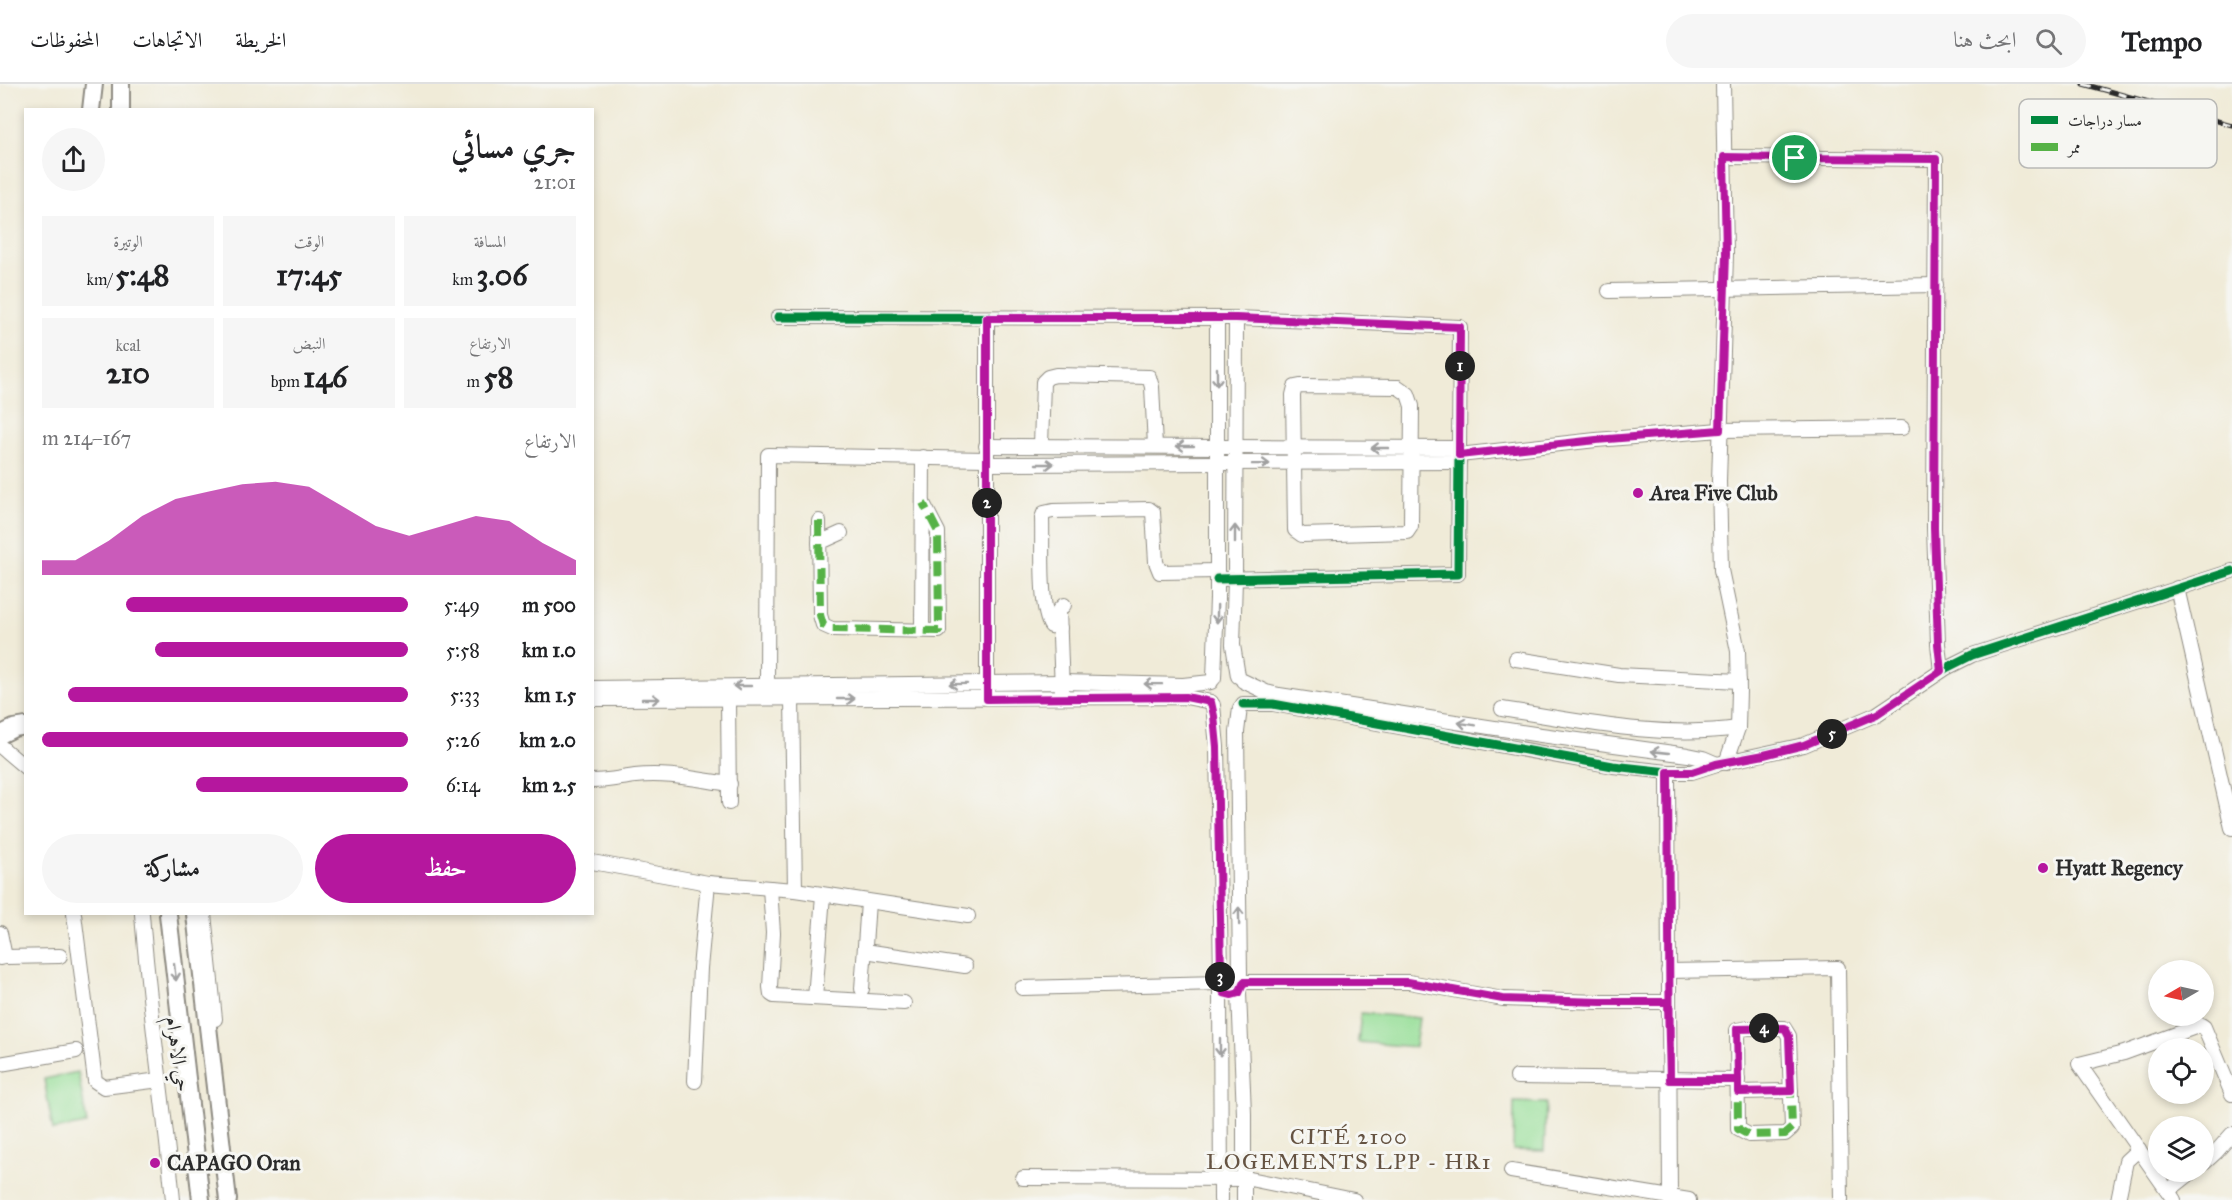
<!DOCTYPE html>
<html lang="ar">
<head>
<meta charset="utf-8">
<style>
  body { margin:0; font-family:"IM FELL Great Primer",Amiri,serif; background:#f6f6f6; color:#202124; direction:rtl; height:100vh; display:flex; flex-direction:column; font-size:22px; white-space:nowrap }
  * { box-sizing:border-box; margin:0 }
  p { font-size:20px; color:#757577 }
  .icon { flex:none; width:33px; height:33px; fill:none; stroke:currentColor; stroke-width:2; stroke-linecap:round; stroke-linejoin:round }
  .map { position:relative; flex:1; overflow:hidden; direction:ltr }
  .sheet { position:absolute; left:24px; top:24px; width:570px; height:807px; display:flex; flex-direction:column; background:#fff; border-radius:0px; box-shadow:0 3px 9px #0003; direction:rtl }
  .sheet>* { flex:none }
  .needle { width:39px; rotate:261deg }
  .controls { position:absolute; left:2148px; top:876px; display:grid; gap:12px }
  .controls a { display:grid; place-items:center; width:66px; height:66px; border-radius:50%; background:#fff; box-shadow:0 3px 9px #0003; font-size:30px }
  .pin { position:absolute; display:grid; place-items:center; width:51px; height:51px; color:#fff; margin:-26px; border:3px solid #fff; border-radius:50%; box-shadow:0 2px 6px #0007 }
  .km { position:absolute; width:30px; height:30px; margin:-15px; border-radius:50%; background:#222; color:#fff; font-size:16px; line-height:30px; text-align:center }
  .round { display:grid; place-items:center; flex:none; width:63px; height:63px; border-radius:32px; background:#f6f6f6 }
  .summary { display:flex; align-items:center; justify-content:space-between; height:102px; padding:0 18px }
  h1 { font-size:33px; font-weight:700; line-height:45px }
  .metrics { display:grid; grid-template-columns:repeat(3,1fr); gap:9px; height:102px; padding:6px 18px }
  .metrics div { display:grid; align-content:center; border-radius:0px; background:#f6f6f6; text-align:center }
  .metrics b { font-size:30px; font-weight:700 }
  .metrics small { font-size:16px; font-weight:400 }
  .metrics p { font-size:16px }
  .chart { height:168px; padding:12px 18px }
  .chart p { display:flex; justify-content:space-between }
  .chart svg { width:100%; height:108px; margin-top:6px; fill:#b5179e; opacity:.7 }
  .action { display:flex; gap:12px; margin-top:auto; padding:12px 18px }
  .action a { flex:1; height:69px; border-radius:36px; background:#b5179e; color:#fff; font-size:24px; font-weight:700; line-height:69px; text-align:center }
  .action a+a { background:#f6f6f6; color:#202124 }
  ul { padding:0 18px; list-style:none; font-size:20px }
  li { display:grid; grid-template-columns:96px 72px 1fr; align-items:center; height:45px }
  li i { height:15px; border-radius:8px; background:#b5179e }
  header { display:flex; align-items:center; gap:36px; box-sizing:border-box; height:84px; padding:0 30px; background:#fff; border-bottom:2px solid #e0e0e0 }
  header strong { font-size:28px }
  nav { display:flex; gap:33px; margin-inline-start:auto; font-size:21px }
  .search { width:420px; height:54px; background:#f6f6f6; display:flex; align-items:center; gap:15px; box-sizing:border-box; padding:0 21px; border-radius:33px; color:#757577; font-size:22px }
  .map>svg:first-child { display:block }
  .green { fill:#98df99; stroke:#628562; stroke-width:1.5 }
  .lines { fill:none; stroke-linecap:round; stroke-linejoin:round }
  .minor-casing { stroke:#8e8b82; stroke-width:16 }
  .major-casing { stroke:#8e8b82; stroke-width:20 }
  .minor { stroke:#fff; stroke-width:14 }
  .major { stroke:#fff; stroke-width:16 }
  .rail-casing { stroke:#2b2b2b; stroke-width:5 }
  .rail { stroke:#f6f6f2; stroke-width:3; stroke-dasharray:9; stroke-linecap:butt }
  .quiet { stroke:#56b246; stroke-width:8; stroke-dasharray:15 8; stroke-linecap:butt }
  .cycleway-casing { stroke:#f6f6f2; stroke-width:13 }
  .cycleway { stroke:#00873e; stroke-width:9 }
  .oneway { stroke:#a0a0a0 }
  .route-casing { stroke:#fff; stroke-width:12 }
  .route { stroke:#b5179e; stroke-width:8 }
  .poi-dot { fill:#b5179e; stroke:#f6f6f2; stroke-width:2 }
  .labels { text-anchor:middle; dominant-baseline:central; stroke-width:6; stroke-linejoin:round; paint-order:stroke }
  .poi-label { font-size:21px; font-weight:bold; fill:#2b2b2b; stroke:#f6f6f2; text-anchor:start }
  .street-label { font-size:21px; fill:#2b2b2b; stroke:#f6f6f2 }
  .neighbourhood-label { font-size:22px; letter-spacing:1.5px; fill:#655342; stroke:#f6f6f2 }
  .key { fill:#f6f6f2; stroke:#b9b9b6; stroke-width:1.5 }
  .key-label { font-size:16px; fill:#2b2b2b }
</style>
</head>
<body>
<header>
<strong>Tempo</strong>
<div class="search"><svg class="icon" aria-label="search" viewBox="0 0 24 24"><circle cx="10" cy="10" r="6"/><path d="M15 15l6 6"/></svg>ابحث هنا</div>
<nav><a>الخريطة</a><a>الاتجاهات</a><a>المحفوظات</a></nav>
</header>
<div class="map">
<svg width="2232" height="1116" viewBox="0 0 2232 1116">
  <rect width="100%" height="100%" fill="#f6f6f2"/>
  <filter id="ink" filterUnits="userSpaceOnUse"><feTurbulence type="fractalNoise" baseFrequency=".0167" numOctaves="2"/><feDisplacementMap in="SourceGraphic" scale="12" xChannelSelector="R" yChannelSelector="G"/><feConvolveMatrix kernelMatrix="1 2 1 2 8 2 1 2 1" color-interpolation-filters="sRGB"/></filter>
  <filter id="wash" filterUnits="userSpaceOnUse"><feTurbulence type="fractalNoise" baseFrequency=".008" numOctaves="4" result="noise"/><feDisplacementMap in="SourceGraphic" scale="24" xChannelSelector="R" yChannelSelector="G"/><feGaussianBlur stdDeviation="1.35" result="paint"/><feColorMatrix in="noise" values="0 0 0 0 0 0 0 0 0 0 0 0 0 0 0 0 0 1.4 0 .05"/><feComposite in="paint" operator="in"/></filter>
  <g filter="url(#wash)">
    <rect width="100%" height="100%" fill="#f0ebd8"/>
    <g class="green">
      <path d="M 1361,929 L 1419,934 L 1415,963 L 1358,958 Z"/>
      <path d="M 78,988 L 87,1040 L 53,1046 L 44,995 Z"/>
      <path d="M 1514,1018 L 1546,1019 L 1544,1067 L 1513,1066 Z"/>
    </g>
  </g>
  <g filter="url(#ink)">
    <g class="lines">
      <defs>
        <g id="minor">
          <path d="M 1723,0 L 1726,170 L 1719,397 L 1721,486 L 1738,567 L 1739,606 L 1738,644 L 1726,679"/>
          <path d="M 1724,73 L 1936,75 L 1934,444 L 1938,560 L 1941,587"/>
          <path d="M 1609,207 L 1936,201"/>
          <path d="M 778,233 L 1236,234 L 1460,243 L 1458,490 L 1217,495"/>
          <path d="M 1236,234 L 1235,495 L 1233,561 L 1238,592"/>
          <path d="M 1300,302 L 1398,303 L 1408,310 L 1412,322 L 1411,442 L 1407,448 L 1302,451 L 1295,446 L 1293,311 L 1295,303 Z"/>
          <path d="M 986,362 L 1459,364"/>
          <path d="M 1041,362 L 1043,298 L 1048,293 L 1056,291 L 1149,293 L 1152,303 L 1155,362"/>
          <path d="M 1459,371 L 1596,356 L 1720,346 L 1902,344"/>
          <path d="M 987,380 L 1459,378"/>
          <path d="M 819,437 L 820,531 L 823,541 L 832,545 L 939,547 L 938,448 L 923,419"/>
          <path d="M 819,459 L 841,449"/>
          <path d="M 2177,504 L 2232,744"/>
          <path d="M 1060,544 L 1051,542 C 1039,525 1043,458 1042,434 L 1044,429 L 1053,427 L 1149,425 L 1153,428 L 1156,478 L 1160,488 L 1217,487"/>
          <path d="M 922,546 L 923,373"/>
          <path d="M 1516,575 L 1619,591 L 1739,597"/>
          <path d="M 1214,594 L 1217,514 L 1217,234"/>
          <path d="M 1243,597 L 1266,608 L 1279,611 L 1541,651 L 1688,671 L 1703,674 L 1717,680"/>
          <path d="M 767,602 L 768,371 L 986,375"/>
          <path d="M 592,604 L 1062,598 L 1183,601 L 1211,598"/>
          <path d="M 987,607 L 987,234"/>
          <path d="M 1062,607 L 1059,526 L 1064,521"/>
          <path d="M 592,615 L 1186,613 L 1211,618"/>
          <path d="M 728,615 L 729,719"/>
          <path d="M 792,615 L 795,806"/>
          <path d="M 1243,620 L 1273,620 L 1613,682 L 1668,688 L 1692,688 L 1717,680 L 1804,661 L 1877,630 L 1946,584 L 1972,571 L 2232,487"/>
          <path d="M 1213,621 L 1217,663 L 1221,891"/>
          <path d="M 1240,624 L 1237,648 L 1240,890"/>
          <path d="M 1502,625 C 1580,637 1659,655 1738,644"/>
          <path d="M 0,662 L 26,684"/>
          <path d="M 1668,688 L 1670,1116"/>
          <path d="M 592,697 C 609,697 619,694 635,692 C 667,688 699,696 730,700"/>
          <path d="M 592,778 L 708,799 L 795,806 L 968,832"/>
          <path d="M 770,804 L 773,849 L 770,903 L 771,910 L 774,912 L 904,919"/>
          <path d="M 74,830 L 95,997 L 104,1003 L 160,996"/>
          <path d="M 142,830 C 149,925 164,1020 173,1116"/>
          <path d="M 204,830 L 215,935"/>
          <path d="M 0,849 L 5,873 L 0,874"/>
          <path d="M 865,867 L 965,882"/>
          <path d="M 5,873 L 60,872"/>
          <path d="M 1668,887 L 1838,884 L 1841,1116"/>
          <path d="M 1244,898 L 1409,898 L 1503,915 L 1601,918 L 1668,918"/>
          <path d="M 1022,904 L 1219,899"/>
          <path d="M 862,905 L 868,818"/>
          <path d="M 1220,905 L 1221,1116"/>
          <path d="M 1239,909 L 1244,1030 L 1244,1116"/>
          <path d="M 815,914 L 823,811"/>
          <path d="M 1748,944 L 1784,944 L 1789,952 L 1792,1044 L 1785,1050 L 1749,1051 L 1738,1045 L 1737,946 Z"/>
          <path d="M 0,980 L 76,967"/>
          <path d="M 1517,993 L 1738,996"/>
          <path d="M 695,997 L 700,884 L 708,799"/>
          <path d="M 1738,1008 L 1791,1007"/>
          <path d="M 2204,1079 L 2216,1068 L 2232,1050"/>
          <path d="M 1511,1087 L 1689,1116"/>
          <path d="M 1023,1094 L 1250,1095 L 1354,1116"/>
          <path d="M 2168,1107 L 2192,1088"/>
          <path d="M 2118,1116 L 2126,1077 L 2139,1065"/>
          <path d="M 2174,1116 L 2079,980 L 2124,969 L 2201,941 L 2204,943 L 2232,1010"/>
        </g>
        <g id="major">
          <path d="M 91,26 L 94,0"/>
          <path d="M 121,26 L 121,0"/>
          <path d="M 0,651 L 14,644 L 26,642"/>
          <path d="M 168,830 L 201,1116"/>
          <path d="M 195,830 L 228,1116"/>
        </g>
      </defs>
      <use href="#minor" class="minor-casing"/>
      <use href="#major" class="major-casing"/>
      <use href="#minor" class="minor"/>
      <use href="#major" class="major"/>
      <defs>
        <path id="rail" d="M 2083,0 L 2232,41"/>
      </defs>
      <use href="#rail" class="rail-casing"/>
      <use href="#rail" class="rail"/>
      <g class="quiet">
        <path d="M 819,437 L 820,531 L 823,541 L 832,545 L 939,547 L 938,448 L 923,419"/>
        <path d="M 1748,944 L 1784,944 L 1789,952 L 1792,1044 L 1785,1050 L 1749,1051 L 1738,1045 L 1737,946 Z"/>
        <path d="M 1738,1008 L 1791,1007"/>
      </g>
      <defs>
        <g id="cycleway">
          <path d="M 1724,73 L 1936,75 L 1934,444 L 1938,560 L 1941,587"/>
          <path d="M 778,233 L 1236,234 L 1460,243 L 1458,490 L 1217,495"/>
          <path d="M 1243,620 L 1273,620 L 1613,682 L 1668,688 L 1692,688 L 1717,680 L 1804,661 L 1877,630 L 1946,584 L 1972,571 L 2232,487"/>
        </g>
      </defs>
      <use href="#cycleway" class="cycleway-casing"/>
      <use href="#cycleway" class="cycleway"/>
    </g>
    <defs><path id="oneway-shaft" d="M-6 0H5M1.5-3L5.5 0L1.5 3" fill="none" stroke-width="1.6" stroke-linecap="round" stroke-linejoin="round" transform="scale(1.5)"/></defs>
    <g class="oneway">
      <use href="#oneway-shaft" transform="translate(1217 293) rotate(90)"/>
      <use href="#oneway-shaft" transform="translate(1185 362) rotate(-180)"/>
      <use href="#oneway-shaft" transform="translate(1380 364) rotate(-180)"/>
      <use href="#oneway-shaft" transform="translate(1045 380)"/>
      <use href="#oneway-shaft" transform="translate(1261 380) rotate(-1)"/>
      <use href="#oneway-shaft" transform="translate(1235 450) rotate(-90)"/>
      <use href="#oneway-shaft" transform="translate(1217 530) rotate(91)"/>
      <use href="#oneway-shaft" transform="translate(958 600) rotate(179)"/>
      <use href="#oneway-shaft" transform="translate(1153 600) rotate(-179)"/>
      <use href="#oneway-shaft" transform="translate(742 602) rotate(-180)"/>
      <use href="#oneway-shaft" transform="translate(651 615)"/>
      <use href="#oneway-shaft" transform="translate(846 615)"/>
      <use href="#oneway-shaft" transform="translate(1467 640) rotate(-171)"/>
      <use href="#oneway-shaft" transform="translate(1660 668) rotate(-174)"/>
      <use href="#oneway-shaft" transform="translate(1239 832) rotate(-91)"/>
      <use href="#oneway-shaft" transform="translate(175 888) rotate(83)"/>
      <use href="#oneway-shaft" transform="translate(1220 963) rotate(90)"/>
    </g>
  </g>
  <g class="lines" filter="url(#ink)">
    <defs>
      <path id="route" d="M 1795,74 L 1724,73 L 1726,170 L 1720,346 L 1596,356 L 1459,371 L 1460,243 L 1236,234 L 987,234 L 987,615 L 1186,613 L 1211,618 L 1214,632 L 1217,663 L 1221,891 L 1219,899 L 1224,909 L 1232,911 L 1239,909 L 1244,898 L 1408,898 L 1503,915 L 1601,918 L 1668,918 L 1670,996 L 1738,996 L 1737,945 L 1785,944 L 1789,952 L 1791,1007 L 1738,1008 L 1738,996 L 1670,996 L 1668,688 L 1692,688 L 1716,680 L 1764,671 L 1804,661 L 1877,630 L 1941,587 L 1938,560 L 1934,444 L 1936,75 L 1795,74"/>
    </defs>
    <use href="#route" class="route-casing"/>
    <use href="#route" class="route"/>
  </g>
  <g class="poi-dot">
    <circle cx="1638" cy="409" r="6"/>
    <circle cx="2043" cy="784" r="6"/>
    <circle cx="155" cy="1079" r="6"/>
  </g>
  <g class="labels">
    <g class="poi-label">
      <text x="1650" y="409">Area Five Club</text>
      <text x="2055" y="784">Hyatt Regency</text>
      <text x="167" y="1079">CAPAGO Oran</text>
    </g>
    <g class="street-label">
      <text transform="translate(178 970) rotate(82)">حي الاهرام</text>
    </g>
    <g class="neighbourhood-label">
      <text x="1349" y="1052">CITÉ 2100<tspan x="1349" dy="25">LOGEMENTS LPP - HR1</tspan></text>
    </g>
  </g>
  <rect x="2019" y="15" width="198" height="69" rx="9" class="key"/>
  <rect x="2031" y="32" width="27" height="8" fill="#00873e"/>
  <rect x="2031" y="59" width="27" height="8" fill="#56b246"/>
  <g class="key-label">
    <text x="2068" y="42">مسار دراجات</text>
    <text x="2068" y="69">ممر</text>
  </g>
</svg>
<div class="controls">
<a><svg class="needle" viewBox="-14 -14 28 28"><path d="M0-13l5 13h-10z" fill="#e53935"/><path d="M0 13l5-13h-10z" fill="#757577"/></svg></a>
<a><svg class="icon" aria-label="locate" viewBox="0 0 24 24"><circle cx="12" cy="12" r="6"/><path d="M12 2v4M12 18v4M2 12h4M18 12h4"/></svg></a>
<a><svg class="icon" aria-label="layers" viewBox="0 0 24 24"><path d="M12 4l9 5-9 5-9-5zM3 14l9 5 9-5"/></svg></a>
</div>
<div class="pin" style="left:1795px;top:74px;background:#1e9e55"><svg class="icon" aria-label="arrive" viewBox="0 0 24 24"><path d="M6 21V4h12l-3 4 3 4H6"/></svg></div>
<b class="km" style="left:1460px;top:282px">1</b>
<b class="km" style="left:987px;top:419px">2</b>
<b class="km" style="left:1220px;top:893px">3</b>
<b class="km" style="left:1764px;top:944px">4</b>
<b class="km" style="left:1832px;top:650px">5</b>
<section class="sheet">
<div class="summary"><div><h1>جري مسائي</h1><p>21:01</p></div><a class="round"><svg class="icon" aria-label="share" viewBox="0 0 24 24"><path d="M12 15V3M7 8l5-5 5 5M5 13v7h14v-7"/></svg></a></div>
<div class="metrics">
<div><p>المسافة</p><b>3.06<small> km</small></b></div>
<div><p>الوقت</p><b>17:45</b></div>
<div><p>الوتيرة</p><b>5:48<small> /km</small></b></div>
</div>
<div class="metrics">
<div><p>الارتفاع</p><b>58<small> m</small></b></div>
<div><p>النبض</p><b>146<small> bpm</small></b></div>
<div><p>kcal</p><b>210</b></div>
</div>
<div class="chart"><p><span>الارتفاع</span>167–214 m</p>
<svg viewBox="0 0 160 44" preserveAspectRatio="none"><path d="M0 44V38L10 38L20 30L30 20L40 13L50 10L60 7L70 6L80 8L90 16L100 24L110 28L120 24L130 20L140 22L150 31L160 38V44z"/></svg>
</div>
<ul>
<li><b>500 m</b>5:49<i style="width:77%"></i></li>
<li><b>1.0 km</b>5:58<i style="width:69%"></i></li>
<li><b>1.5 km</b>5:33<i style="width:93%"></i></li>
<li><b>2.0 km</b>5:26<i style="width:100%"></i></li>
<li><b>2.5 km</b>6:14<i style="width:58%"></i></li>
</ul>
<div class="action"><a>حفظ</a><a>مشاركة</a></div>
</section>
</div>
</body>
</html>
